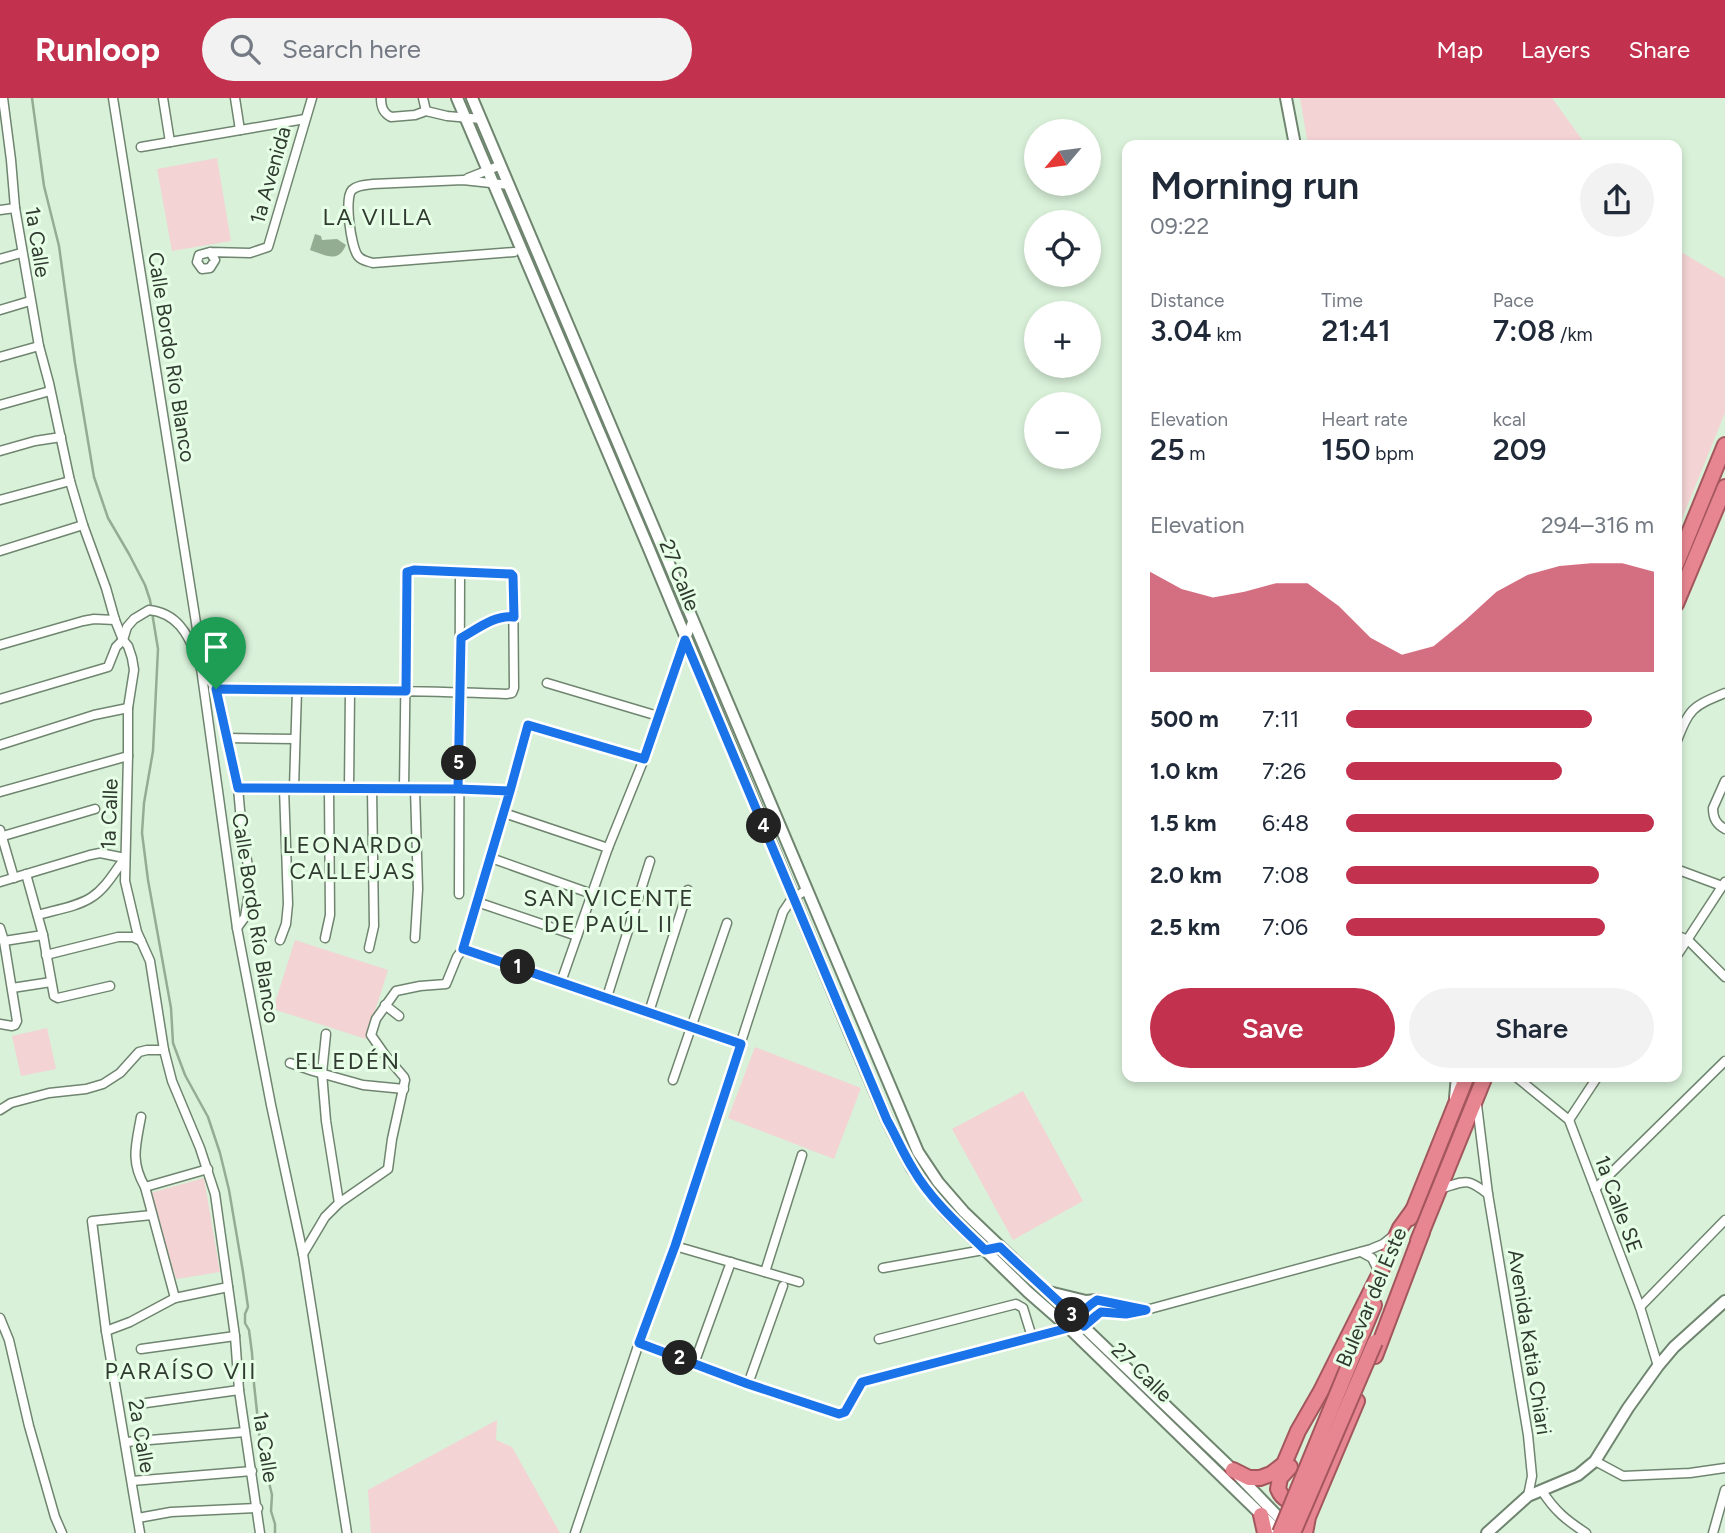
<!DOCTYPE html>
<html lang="en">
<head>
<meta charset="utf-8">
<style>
  body { margin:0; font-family:Figtree,sans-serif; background:#f2f2f3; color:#1f2937; height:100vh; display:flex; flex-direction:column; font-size:26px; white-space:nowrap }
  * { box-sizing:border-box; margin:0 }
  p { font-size:23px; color:#747a83 }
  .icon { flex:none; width:38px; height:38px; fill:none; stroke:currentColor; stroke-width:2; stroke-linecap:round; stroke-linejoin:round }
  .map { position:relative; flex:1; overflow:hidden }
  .details { position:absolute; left:1122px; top:42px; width:560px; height:942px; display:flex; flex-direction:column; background:#fff; border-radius:14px; box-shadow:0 4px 10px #0003 }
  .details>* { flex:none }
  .needle { width:46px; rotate:241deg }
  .buttons { position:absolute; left:1024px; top:21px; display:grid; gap:14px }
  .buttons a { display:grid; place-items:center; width:77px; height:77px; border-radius:50%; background:#fff; box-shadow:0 4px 10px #0003; font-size:35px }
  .pin { position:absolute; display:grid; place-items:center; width:60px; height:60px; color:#fff; margin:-72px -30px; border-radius:50% 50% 50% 0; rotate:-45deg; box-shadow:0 0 7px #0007 }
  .pin .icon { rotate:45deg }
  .km { position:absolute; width:35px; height:35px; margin:-18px; border-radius:50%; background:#222; color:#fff; font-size:19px; line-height:35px; text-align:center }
  .round { display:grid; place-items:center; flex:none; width:74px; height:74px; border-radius:37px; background:#f2f2f3 }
  .overview { display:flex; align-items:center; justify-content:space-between; height:119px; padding:0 28px }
  h1 { font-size:38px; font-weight:600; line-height:52px }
  .figures { display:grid; grid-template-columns:repeat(3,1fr); gap:10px; height:119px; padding:7px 28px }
  .figures div { display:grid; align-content:center }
  .figures b { font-size:30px; font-weight:600 }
  .figures small { font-size:19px; font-weight:400 }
  .figures p { font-size:19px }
  .chart { height:196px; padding:14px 28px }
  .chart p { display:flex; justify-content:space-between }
  .chart svg { width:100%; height:126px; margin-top:7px; fill:#c2314d; opacity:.7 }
  .cta { display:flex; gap:14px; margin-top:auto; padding:14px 28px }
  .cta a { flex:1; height:80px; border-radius:42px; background:#c2314d; color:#fff; font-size:28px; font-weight:600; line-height:80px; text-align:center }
  .cta a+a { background:#f2f2f3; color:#1f2937 }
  ul { padding:0 28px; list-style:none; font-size:23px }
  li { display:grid; grid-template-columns:112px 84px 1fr; align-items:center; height:52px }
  li i { height:18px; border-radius:9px; background:#c2314d }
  header { display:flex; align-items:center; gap:42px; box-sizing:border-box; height:98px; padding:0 35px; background:#c2314d; color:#fff }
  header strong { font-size:33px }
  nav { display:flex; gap:38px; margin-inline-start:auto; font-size:24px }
  .search { width:490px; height:63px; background:#f2f2f3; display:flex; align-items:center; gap:18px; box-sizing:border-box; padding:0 24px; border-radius:38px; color:#747a83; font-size:26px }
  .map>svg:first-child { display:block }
  .green { fill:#f3d3d4 }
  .water { fill:#93ad92 }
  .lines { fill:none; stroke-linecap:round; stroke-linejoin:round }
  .stream { stroke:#93ad92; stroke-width:2.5 }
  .minor-casing { stroke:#6f856f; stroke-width:11 }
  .tertiary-casing { stroke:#6f856f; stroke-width:14 }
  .trunk-casing { stroke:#a3575d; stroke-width:18 }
  .minor { stroke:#fff; stroke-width:8 }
  .tertiary { stroke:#fff; stroke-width:10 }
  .trunk { stroke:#e78690; stroke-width:14 }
  .trunk-bridge-casing { stroke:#a3575d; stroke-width:18; stroke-linecap:butt }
  .trunk-bridge { stroke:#e78690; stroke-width:14 }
  .route-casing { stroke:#fff; stroke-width:14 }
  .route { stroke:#1a73e8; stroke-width:9 }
  .labels { text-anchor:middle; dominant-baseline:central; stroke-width:6; stroke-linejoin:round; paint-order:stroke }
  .street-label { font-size:21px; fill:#303a30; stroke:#e6ffe6 }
  .neighbourhood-label { font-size:23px; letter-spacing:2px; fill:#303a30; stroke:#e6ffe6 }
</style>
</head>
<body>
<header>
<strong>Runloop</strong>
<div class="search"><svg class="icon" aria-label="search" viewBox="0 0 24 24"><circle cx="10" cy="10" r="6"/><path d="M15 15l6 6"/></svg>Search here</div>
<nav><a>Map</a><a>Layers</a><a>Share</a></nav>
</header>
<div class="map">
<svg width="1725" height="1435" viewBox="0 0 1725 1435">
  <rect width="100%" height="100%" fill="#d9f1d9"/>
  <g class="green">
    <path d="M 1300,0 L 1552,0 L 1586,47 L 1308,47 Z"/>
    <path d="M 217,60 L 231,143 L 172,153 L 157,71 Z"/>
    <path d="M 1676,151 L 1725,180 L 1725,315 L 1677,433 Z"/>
    <path d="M 295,842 L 388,872 L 366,941 L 273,911 Z"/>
    <path d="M 47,930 L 56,971 L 21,978 L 12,938 Z"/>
    <path d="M 755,949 L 861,990 L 834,1061 L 728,1020 Z"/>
    <path d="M 1023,993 L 1083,1103 L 1013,1142 L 952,1031 Z"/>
    <path d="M 204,1080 L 220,1174 L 176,1181 L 150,1095 Z"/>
    <path d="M 497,1322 L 496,1342 L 512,1349 L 560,1435 L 371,1435 L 368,1392 Z"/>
  </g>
  <path class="water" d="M 315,136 L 321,138 L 322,142 L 337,141 L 346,147 C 338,166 325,157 310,152 Z"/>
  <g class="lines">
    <path class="stream" d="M 32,0 L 44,88 L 59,148 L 75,265 L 94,379 L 108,420 L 129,456 L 145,487 L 150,502 L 158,551 L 153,653 L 144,705 L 142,735 L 148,782 L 171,910 L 173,945 L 185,977 L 208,1019 L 220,1055 L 229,1092 L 243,1174 L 248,1209 L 245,1216 L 245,1225 L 249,1232 L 252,1255 L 254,1286 L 261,1351 L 272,1397 L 271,1413 L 275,1426 L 275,1435"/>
    <defs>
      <g id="minor">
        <path d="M 3,0 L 11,62 L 15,110 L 39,248 L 49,285 L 70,383 L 83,427 L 106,490 L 115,522 L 123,542 L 128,548 L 132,560 L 134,572 L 128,610 L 128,658 L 125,783 L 137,834 L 150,863 L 164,952 L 172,983 L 200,1050 L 215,1096 L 235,1238 L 239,1292 L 260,1435"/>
        <path d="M 113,0 L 197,531 L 201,570 L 237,830 L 271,1007 L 303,1156 L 347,1435"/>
        <path d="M 163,0 L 170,44"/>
        <path d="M 235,0 L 240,32"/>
        <path d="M 381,0 C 381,9 383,15 391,19 L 415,17 L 426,13 L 447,18 L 481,21"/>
        <path d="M 423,0 L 426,13"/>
        <path d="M 141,49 L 305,21"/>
        <path d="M 468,80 L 501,67"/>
        <path d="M 509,87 L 463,82 L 373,86 C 366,87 357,87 352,92 C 344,100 351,149 358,158 C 362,163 367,163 373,165 L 514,154"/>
        <path d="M 0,112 L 15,110"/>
        <path d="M 210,154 L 215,162 L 210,170 L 202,171 L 197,164 L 199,157 L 210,154 L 250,155 L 268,149 L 312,0"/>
        <path d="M 0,161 L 21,155"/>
        <path d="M 0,212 L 30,203"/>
        <path d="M 0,259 L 39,248"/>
        <path d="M 0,307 L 50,293"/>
        <path d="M 0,353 L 35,343 L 61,339"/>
        <path d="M 0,402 L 70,383"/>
        <path d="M 0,453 L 83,427"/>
        <path d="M 461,540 C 477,532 495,516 514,519"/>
        <path d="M 0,547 L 83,523 L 94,521 L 115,522"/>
        <path d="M 201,571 L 216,591 L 238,690 L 242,734 L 249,774 L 249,794 L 245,819 L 237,830"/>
        <path d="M 547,585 L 658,618"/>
        <path d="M 216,591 C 313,592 410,592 506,596 L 512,595 L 514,590 L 513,477 L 413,472 L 407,474 L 404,691"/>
        <path d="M 0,601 L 108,569 L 116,549 L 123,542 L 127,529 L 134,521 L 149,512 C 177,515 188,536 197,559"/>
        <path d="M 227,640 L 295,641"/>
        <path d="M 1676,645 C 1690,610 1691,609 1725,595"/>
        <path d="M 0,647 L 94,617 L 128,610"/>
        <path d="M 1725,683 L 1713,710 C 1713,720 1716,726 1725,731"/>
        <path d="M 238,690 L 458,691 L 510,693"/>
        <path d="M 294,690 L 297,592"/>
        <path d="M 349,691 L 350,592"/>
        <path d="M 415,691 L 418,791 L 415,840"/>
        <path d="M 0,694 L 128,658"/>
        <path d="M 504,715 L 608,750"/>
        <path d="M 0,732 L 14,780"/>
        <path d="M 0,739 L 95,711"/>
        <path d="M 491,760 L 592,796"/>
        <path d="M 1676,771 L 1722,788"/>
        <path d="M 26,776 L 43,837 L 54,898 L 58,900 L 110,888"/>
        <path d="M 0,784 L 90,757 L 100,755 L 125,760 C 115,773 106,790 92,799 C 77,809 55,812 38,817"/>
        <path d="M 459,796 L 460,474"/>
        <path d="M 477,804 L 577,838"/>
        <path d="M 0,830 L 4,843 L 17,923 L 15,927 L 12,928 L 0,926"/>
        <path d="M 1676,837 L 1688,842 L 1725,879"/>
        <path d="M 325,840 L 330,817 L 329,691"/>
        <path d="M 280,842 L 286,826 L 288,806 L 284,690"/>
        <path d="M 4,843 L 43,837"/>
        <path d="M 369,850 L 374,828 L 372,691"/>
        <path d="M 463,851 L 741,946"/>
        <path d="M 46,857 L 118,839 L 133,839 L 141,843"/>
        <path d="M 1676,859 L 1725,784"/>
        <path d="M 561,884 L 608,750 L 644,661 L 693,521"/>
        <path d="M 12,890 L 51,884"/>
        <path d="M 607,899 L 650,763"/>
        <path d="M 385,907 L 399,918"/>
        <path d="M 649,914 L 688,792"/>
        <path d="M 326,936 L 322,975 L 326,1023 L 339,1105"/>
        <path d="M 290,965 L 313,973 L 363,987 L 404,991"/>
        <path d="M 1515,978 L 1569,1022 L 1640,1209 L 1658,1268"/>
        <path d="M 673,982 L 727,825"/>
        <path d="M 1477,1007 L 1488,1096 L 1528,1337 L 1532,1378 L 1528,1398"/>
        <path d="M 0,1012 L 11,1005 L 49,995 L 86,991 L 103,986 L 120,975 L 139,954 L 147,952 L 164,952"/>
        <path d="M 141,1019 C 136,1047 130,1063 145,1089 L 175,1200"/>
        <path d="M 1569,1022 L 1598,978"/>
        <path d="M 145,1089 L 208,1071"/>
        <path d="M 1440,1091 C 1466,1083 1466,1079 1488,1096"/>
        <path d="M 1595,1091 L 1725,963"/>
        <path d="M 675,1148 L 799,1184"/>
        <path d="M 1361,1154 L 1372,1160 L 1379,1174"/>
        <path d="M 303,1156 L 325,1119 L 339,1105 L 388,1071 L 392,1041 L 405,982 L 404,979 L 385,957 L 371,937 L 376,921 L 396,893 L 420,888 L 446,886 L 457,859 L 463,851 L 504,715 L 528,627 L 644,661"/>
        <path d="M 883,1170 L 1000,1149"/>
        <path d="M 765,1174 L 802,1057"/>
        <path d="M 1640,1209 L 1725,1122"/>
        <path d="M 0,1220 L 9,1242 L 29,1328 L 55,1419 L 62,1435"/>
        <path d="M 106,1233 L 130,1224 L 175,1200 L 228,1189"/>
        <path d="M 1076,1237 L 1097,1217 L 1102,1214 L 1126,1216 L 1146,1212 L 1371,1151 L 1383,1146 L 1393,1138"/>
        <path d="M 879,1241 L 1016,1206 L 1023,1210 L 1032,1239"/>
        <path d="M 639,1245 L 748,1286 L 839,1316 L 845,1314 L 862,1285 L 1068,1229 L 1088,1208 L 1097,1202 L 1146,1212"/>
        <path d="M 141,1251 L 235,1238"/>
        <path d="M 694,1266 L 731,1164"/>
        <path d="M 748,1286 L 783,1188"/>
        <path d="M 146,1305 L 239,1292"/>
        <path d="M 126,1344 L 245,1334"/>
        <path d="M 1595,1363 L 1623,1378 L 1690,1375 L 1725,1370"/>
        <path d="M 132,1383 L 252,1373"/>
        <path d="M 1542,1393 C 1555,1413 1566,1422 1586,1435"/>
        <path d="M 138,1420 L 171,1414 L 258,1410"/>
        <path d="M 140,1435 L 106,1233 L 92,1123 L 152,1117"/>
        <path d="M 575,1435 L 639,1245 L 675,1148 L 783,814 L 791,802 L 806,792"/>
        <path d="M 1713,1435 L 1725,1392"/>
      </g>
      <g id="tertiary">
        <path d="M 457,0 L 649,451 L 852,940 L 887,1022 L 912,1070 L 931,1096 L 947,1115 L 1028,1194 L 1068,1229 L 1280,1435"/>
        <path d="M 472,0 L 918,1054 L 938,1084 L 964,1114 L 1233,1372 L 1287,1428"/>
        <path d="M 1286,0 L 1295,47"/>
        <path d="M 1455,1000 L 1457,978"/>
        <path d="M 1049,1194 L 1086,1203 L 1097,1202"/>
        <path d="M 1487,1435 L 1528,1398 L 1578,1377 L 1595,1363 L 1628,1310 L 1658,1268 L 1674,1249 L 1725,1203"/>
      </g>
      <g id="trunk">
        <path d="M 1676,467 L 1725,347"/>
        <path d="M 1676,506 L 1725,389"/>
        <path d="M 1410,1120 L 1467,978"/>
        <path d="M 1418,1143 L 1485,978"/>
        <path d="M 1361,1238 L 1374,1207"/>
        <path d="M 1375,1258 L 1422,1134"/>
        <path d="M 1290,1369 L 1280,1380 L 1278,1391 C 1282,1401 1291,1406 1302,1405"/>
        <path d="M 1233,1372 L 1249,1380 L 1260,1380 L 1271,1376 L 1284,1366 L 1298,1333 L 1321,1293 L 1379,1177 L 1400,1130 L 1413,1112"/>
        <path d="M 1261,1417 L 1265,1435"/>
        <path d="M 1305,1435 L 1308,1419 L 1357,1303"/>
      </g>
    </defs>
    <use href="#minor" class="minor-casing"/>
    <use href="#tertiary" class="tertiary-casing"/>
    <use href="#trunk" class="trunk-casing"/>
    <use href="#minor" class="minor"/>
    <use href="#tertiary" class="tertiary"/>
    <use href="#trunk" class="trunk"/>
    <defs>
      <g id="trunk-bridge">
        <path d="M 1280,1435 L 1361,1238"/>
        <path d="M 1293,1435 L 1375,1244"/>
      </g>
    </defs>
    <use href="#trunk-bridge" class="trunk-bridge-casing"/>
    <use href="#trunk-bridge" class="trunk-bridge"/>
  </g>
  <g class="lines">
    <defs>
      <path id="route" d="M 216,591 L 238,690 L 458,691 L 510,693 L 463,851 L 741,946 L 675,1148 L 639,1245 L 748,1286 L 839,1316 L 845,1314 L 862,1284 L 1068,1230 C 1077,1219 1086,1209 1097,1202 L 1146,1212 L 1126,1216 L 1101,1214 L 1097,1217 L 1084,1228 C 1057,1201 1028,1176 1000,1149 L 985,1152 C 959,1127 931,1102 913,1071 C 903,1055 896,1038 887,1022 L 685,542 L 644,661 L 528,627 L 510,693 L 458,691 L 461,540 C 476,532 495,516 514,519 L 513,478 L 511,476 L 414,472 L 407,474 L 406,593 L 216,591"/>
    </defs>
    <use href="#route" class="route-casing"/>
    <use href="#route" class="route"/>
  </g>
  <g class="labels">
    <g class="street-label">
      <text transform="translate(270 77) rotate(-74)">1a Avenida</text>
      <text transform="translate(38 144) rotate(81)">1a Calle</text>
      <text transform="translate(172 259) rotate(81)">Calle Bordo Río Blanco</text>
      <text transform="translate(680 477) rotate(68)">27 Calle</text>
      <text transform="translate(109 716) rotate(-88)">1a Calle</text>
      <text transform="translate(256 820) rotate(81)">Calle Bordo Río Blanco</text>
      <text transform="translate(1619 1106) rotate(70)">1a Calle SE</text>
      <text transform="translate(1371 1199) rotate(-67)">Bulevar del Este</text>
      <text transform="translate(1530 1244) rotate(81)">Avenida Katia Chiari</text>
      <text transform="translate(1142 1274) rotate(44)">27 Calle</text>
      <text transform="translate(142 1338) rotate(80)">2a Calle</text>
      <text transform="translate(266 1349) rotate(81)">1a Calle</text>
    </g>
    <g class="neighbourhood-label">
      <text x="378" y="119">LA VILLA</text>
      <text x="353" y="747">LEONARDO<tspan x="353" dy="26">CALLEJAS</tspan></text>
      <text x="609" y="800">SAN VICENTE<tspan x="609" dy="26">DE PAÚL II</tspan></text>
      <text x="348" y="963">EL EDÉN</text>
      <text x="181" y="1273">PARAÍSO VII</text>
    </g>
  </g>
</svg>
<div class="buttons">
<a><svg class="needle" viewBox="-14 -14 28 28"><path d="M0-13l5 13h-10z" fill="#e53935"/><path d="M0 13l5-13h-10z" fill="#747a83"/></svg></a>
<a><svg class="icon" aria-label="locate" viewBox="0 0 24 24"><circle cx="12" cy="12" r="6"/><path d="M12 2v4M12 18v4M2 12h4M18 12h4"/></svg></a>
<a>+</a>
<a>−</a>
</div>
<div class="pin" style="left:216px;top:591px;background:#1e9e55"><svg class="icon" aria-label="arrive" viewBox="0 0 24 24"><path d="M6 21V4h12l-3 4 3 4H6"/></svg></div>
<b class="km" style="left:518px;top:869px">1</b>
<b class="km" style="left:680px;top:1260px">2</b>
<b class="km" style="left:1072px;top:1217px">3</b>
<b class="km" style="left:764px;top:728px">4</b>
<b class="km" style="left:459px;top:665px">5</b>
<section class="details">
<div class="overview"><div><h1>Morning run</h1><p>09:22</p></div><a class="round"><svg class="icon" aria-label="share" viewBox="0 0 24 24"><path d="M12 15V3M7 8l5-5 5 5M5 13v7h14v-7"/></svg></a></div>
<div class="figures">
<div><p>Distance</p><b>3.04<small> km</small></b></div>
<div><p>Time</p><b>21:41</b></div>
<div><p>Pace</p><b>7:08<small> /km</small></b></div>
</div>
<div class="figures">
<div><p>Elevation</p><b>25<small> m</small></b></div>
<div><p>Heart rate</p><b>150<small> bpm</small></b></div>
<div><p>kcal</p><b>209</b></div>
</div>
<div class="chart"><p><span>Elevation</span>294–316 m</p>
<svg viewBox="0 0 160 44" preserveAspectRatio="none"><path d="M0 44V9L10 15L20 18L30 16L40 13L50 13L60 21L70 32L80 38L90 35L100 26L110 16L120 10L130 7L140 6L150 6L160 9V44z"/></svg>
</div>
<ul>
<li><b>500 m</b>7:11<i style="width:80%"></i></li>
<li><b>1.0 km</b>7:26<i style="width:70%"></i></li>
<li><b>1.5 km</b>6:48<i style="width:100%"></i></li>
<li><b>2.0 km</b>7:08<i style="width:82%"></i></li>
<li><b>2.5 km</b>7:06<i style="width:84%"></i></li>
</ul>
<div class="cta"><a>Save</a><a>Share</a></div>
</section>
</div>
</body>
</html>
